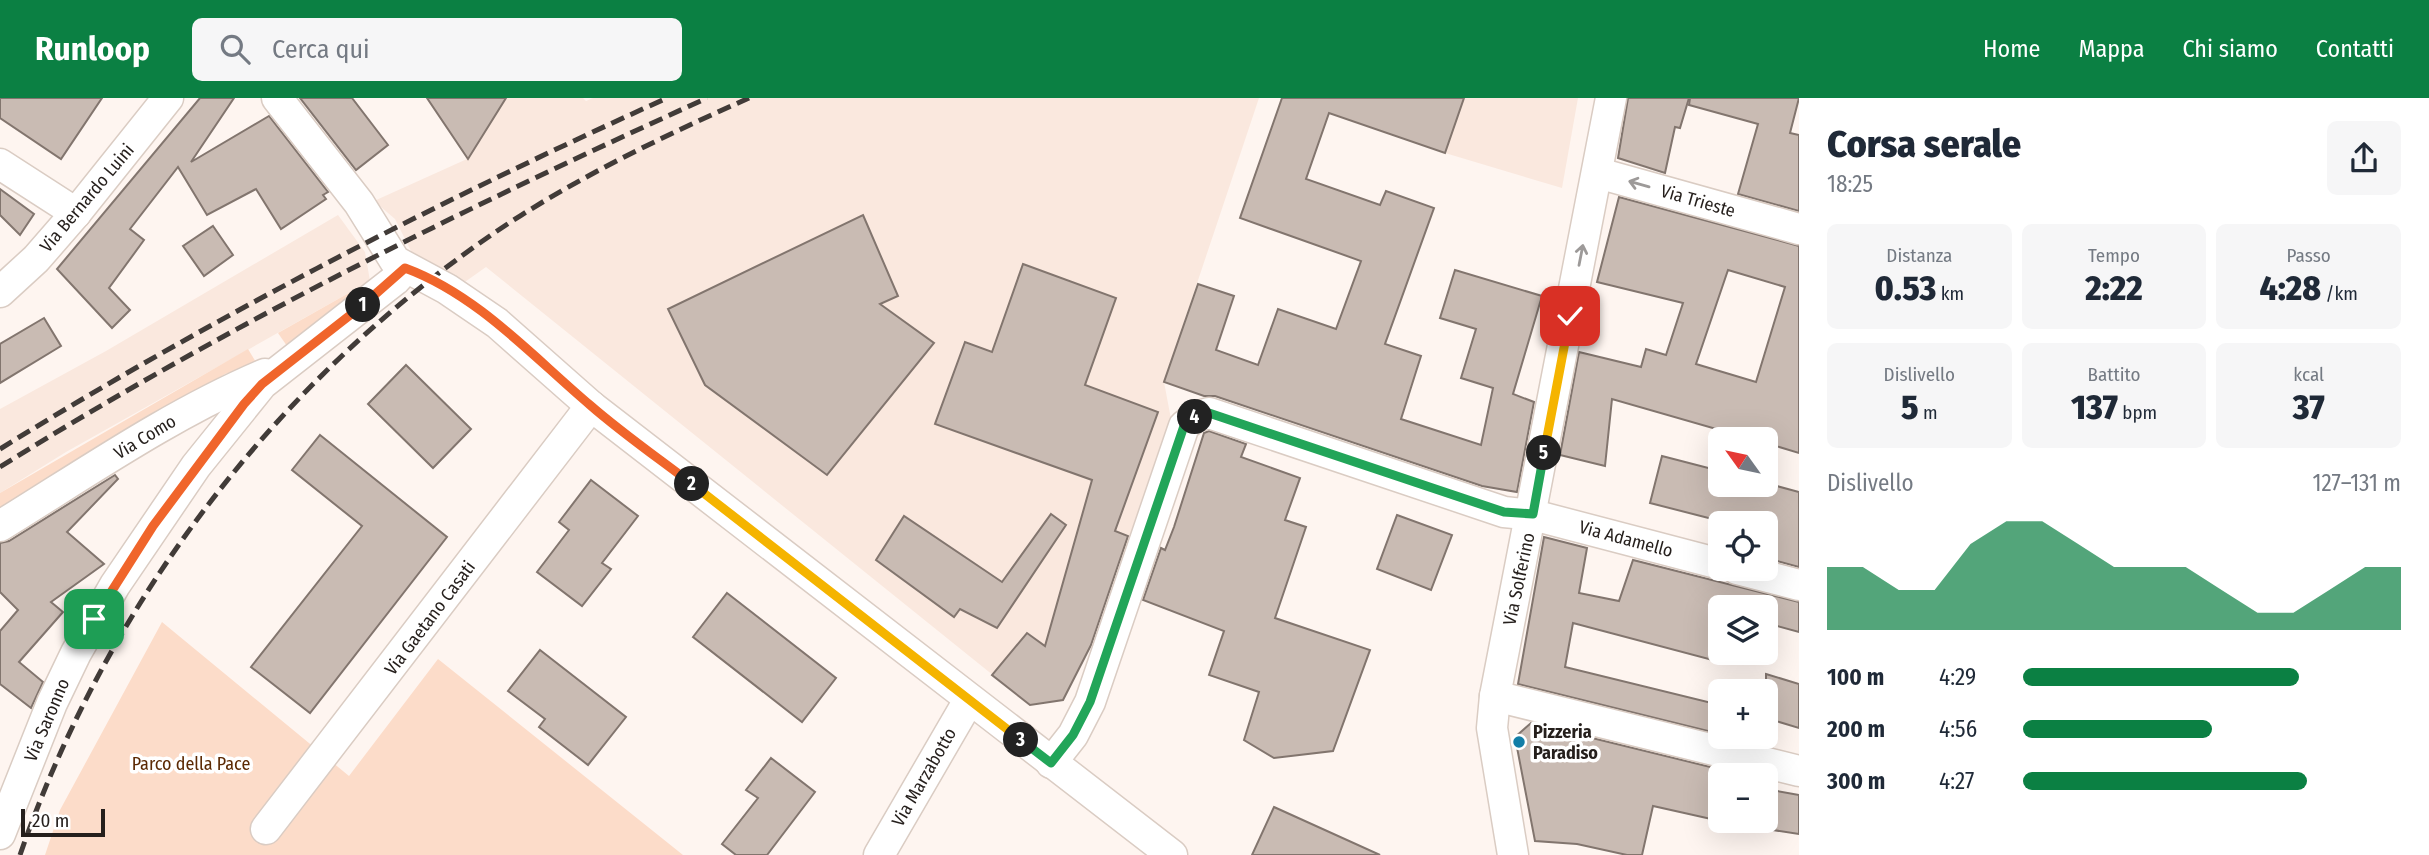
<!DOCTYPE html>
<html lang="it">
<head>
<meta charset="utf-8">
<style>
  body { margin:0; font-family:"Fira Sans Condensed",sans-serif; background:#f6f6f7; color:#1f2937; height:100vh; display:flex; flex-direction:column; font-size:26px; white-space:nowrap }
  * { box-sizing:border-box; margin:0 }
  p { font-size:23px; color:#747a83 }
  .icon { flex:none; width:38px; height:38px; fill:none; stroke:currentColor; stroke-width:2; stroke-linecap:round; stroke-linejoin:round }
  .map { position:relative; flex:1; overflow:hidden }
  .side { display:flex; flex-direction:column; background:#fff; width:630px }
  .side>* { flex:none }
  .needle { width:46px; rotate:303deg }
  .fabs { position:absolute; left:1708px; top:329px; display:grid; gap:14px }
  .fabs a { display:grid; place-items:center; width:70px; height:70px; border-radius:10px; background:#fff; box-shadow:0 7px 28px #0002; font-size:35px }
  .scale { position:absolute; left:21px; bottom:18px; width:84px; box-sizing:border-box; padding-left:7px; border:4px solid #251f1c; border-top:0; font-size:19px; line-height:24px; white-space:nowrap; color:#251f1c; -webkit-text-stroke:5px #fff; paint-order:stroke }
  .pin { position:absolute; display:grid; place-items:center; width:60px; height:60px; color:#fff; margin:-30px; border-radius:14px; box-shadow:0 4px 10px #0006 }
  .km { position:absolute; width:35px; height:35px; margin:-18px; border-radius:50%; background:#222; color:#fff; font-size:19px; line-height:35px; text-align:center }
  .round { display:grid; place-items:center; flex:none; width:74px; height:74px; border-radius:10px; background:#f6f6f7 }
  .headline { display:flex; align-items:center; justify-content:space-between; height:119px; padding:0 28px }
  h1 { font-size:38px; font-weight:800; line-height:52px }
  .metrics { display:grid; grid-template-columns:repeat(3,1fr); gap:10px; height:119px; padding:7px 28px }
  .metrics div { display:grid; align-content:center; border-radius:10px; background:#f6f6f7; text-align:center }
  .metrics b { font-size:35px; font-weight:800 }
  .metrics small { font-size:19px; font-weight:400 }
  .metrics p { font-size:19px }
  .chart { height:196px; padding:14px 28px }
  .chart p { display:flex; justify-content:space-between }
  .chart svg { width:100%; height:126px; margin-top:7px; fill:#0b8043; opacity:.7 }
  ul { padding:0 28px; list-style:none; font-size:23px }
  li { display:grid; grid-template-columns:112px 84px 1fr; align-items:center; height:52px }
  li i { height:18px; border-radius:9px; background:#0b8043 }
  header { display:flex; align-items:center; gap:42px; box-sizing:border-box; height:98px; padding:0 35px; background:#0b8043; color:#fff }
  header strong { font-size:33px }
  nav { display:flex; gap:38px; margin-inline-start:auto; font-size:24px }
  .search { width:490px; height:63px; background:#f6f6f7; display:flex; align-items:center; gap:18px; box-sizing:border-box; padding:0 24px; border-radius:10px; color:#747a83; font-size:26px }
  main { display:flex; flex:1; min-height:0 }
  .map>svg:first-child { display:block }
  .built { fill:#fae8de }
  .green { fill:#fcdcc9 }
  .building { fill:#c9bbb3; stroke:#82756e; stroke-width:2; fill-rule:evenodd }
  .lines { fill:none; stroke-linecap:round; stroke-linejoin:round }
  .minor-casing { stroke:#daccc3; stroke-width:33 }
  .minor { stroke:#fff; stroke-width:30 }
  .rail { stroke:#413b38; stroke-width:5; stroke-dasharray:14 7; stroke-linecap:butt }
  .oneway { stroke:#9d9a99 }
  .split-1-casing { stroke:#fff; stroke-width:14 }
  .split-2-casing { stroke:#fff; stroke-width:14 }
  .split-3-casing { stroke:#fff; stroke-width:14 }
  .split-4-casing { stroke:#fff; stroke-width:14 }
  .split-5-casing { stroke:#fff; stroke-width:14 }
  .split-6-casing { stroke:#fff; stroke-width:14 }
  .split-1 { stroke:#f0652b; stroke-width:9 }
  .split-2 { stroke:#f0652b; stroke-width:9 }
  .split-3 { stroke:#f5b400; stroke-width:9 }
  .split-4 { stroke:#22a559; stroke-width:9 }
  .split-5 { stroke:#22a559; stroke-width:9 }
  .split-6 { stroke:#f5b400; stroke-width:9 }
  .poi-dot { fill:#127ea7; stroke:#fff; stroke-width:2.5 }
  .labels { text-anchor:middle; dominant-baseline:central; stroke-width:7; stroke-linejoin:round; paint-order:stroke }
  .street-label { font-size:18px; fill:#251f1c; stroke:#fff }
  .poi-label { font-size:18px; font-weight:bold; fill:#251f1c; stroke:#fff; text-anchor:start }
  .park-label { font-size:18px; fill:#5b2903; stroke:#fff }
</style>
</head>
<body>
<header>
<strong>Runloop</strong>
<div class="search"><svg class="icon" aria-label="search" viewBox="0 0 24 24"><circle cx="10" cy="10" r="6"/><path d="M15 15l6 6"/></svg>Cerca qui</div>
<nav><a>Home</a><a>Mappa</a><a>Chi siamo</a><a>Contatti</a></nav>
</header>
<main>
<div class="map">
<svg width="1799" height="757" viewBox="0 0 1799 757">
  <rect width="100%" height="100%" fill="#fef5f0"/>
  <g class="built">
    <path d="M 427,0 L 583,0 L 586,3 L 593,0 L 1259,0 L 1164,284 L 1171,321 L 1090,549 L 1063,602 L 1030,607 L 486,169 L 462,186 L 412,155 L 395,121 L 374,103 L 467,61 Z"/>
    <path d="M 1286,0 L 1578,0 L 1562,90 L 1445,55 Z"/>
    <path d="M 338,117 L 365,154 L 370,183 L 66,354 L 0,395 L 0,311 L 106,253 Z"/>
  </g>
  <g class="green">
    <path d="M 370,183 L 287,248 L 278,235 Z"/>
    <path d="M 248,251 L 257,266 L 225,276 L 0,415 L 0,395 Z"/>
    <path d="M 162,524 L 349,678 L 438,561 L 683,757 L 45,757 L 60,712 Z"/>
  </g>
  <g class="building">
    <path d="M 0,0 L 102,0 L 61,61 L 0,20 Z"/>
    <path d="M 200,0 L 234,0 L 191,64 L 269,18 L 328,94 L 323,97 L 326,101 L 281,131 L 256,91 L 207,117 L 178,69 L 130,131 L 144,142 L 109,190 L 130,212 L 112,230 L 57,171 Z"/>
    <path d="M 300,0 L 352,0 L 388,47 L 356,72 Z"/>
    <path d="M 427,0 L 506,0 L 468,61 Z"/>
    <path d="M 1282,0 L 1464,0 L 1445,55 L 1329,15 L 1306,81 L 1380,107 L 1386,93 L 1434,110 L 1385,246 L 1421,258 L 1401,321 L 1481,347 L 1493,290 L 1461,280 L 1476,231 L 1440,220 L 1455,172 L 1542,198 L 1513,296 L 1534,304 L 1517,394 L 1482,388 L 1215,298 L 1204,298 L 1164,284 L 1198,186 L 1234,198 L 1216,252 L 1258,267 L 1278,211 L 1336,231 L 1361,163 L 1240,120 Z"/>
    <path d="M 1628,0 L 1689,0 L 1680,30 L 1675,29 L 1665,75 L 1618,60 Z"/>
    <path d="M 1690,0 L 1799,0 L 1790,35 L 1799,37 L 1799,113 L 1738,96 L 1758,26 L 1689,7 Z"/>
    <path d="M 0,91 L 34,116 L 20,137 L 0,117 Z"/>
    <path d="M 1619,99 L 1799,148 L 1799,355 L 1766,345 L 1766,341 L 1751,341 L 1612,301 L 1605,368 L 1560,357 L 1579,254 L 1641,269 L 1646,251 L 1666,257 L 1683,205 L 1597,184 ZM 1728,172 L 1785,189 L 1756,284 L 1696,266 Z"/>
    <path d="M 863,117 L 898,198 L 880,206 L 934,245 L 827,377 L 705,287 L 668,211 Z"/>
    <path d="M 213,128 L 233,157 L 204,178 L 183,148 Z"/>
    <path d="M 1023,166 L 1116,200 L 1085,287 L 1158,314 L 1115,433 L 1128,438 L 1091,547 L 1063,602 L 1030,607 L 992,577 L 1027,535 L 1045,548 L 1092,382 L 935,326 L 965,244 L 992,254 Z"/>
    <path d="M 44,220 L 61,248 L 0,285 L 0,246 Z"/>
    <path d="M 406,267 L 471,331 L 433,370 L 368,306 Z"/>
    <path d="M 1209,333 L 1246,346 L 1241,359 L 1300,380 L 1285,422 L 1306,429 L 1275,520 L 1370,552 L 1333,653 L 1274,660 L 1244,642 L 1259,594 L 1209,577 L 1224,533 L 1143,502 L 1161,450 L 1165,452 L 1174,429 L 1204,335 Z"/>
    <path d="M 320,337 L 447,439 L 310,615 L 251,569 L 362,428 L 292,372 Z"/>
    <path d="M 1662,358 L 1720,373 L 1720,387 L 1773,387 L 1799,394 L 1799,469 L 1766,460 L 1766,425 L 1728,425 L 1650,405 Z"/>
    <path d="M 115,377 L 118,381 L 67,434 L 104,466 L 51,504 L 63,514 L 19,564 L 43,584 L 31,610 L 0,586 L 0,533 L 18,512 L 0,494 L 0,445 L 9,443 Z"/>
    <path d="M 591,382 L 638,418 L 602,465 L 611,471 L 582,508 L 537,474 L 569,432 L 559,424 Z"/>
    <path d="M 1051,416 L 1066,427 L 997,530 L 960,511 L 954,519 L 876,462 L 904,418 L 1002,484 Z"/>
    <path d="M 1397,417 L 1452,437 L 1431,492 L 1377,471 Z"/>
    <path d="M 1544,439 L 1587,450 L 1579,495 L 1619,503 L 1633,462 L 1799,504 L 1799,534 L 1766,525 L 1766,509 L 1720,509 L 1720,564 L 1573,525 L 1565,569 L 1720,607 L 1720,636 L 1518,586 Z"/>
    <path d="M 727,495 L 836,580 L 802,624 L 693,539 Z"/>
    <path d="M 540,552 L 626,619 L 588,667 L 539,629 L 545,621 L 508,593 Z"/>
    <path d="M 1766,576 L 1799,586 L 1799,630 L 1766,620 Z"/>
    <path d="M 1531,625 L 1743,677 L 1720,677 L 1720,723 L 1653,708 L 1642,757 L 1627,757 L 1577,746 L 1535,743 L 1515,639 Z"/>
    <path d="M 771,660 L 815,694 L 767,757 L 736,757 L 722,746 L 758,700 L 746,692 Z"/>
    <path d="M 1766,691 L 1799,697 L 1799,736 L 1766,731 Z"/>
    <path d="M 1274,709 L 1380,757 L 1252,757 Z"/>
  </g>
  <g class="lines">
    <defs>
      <g id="minor">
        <path d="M 277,0 L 359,105 L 395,163 L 447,191 L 497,225 L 591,308 L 1172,757"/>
        <path d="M 0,66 L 76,115"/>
        <path d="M 1598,75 L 1799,131"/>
        <path d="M 0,194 L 36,161 L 76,115 L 168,0"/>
        <path d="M 0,428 C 86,375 171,316 265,276"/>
        <path d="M 1737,471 L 1799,487"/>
        <path d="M 1495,598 L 1799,673"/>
        <path d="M 1051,665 L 1073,637 L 1090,604 L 1184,328 L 1195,319 L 1209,315 L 1504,414 L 1533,417 L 1720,466"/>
        <path d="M 266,731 L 591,308"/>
        <path d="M 0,736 L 52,605 L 76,555 L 115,487 L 196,368 L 262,286 L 395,182 L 406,170"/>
        <path d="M 879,757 L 969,602"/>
        <path d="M 1513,757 L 1492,630 L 1495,598 L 1611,0"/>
      </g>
    </defs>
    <use href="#minor" class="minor-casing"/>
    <use href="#minor" class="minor"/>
    <g class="rail">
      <path d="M 0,351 C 213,219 439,103 667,0"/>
      <path d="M 0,369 C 225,228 465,110 707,0"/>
      <path d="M 20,757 C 108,502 279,279 503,129 C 580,78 664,38 749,0"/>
    </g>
  </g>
  <defs><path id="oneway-shaft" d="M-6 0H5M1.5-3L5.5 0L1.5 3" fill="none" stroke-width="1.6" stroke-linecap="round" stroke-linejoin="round" transform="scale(1.75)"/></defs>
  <g class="oneway">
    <use href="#oneway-shaft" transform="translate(1639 86) rotate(-164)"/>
    <use href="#oneway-shaft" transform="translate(1581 157) rotate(-79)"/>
  </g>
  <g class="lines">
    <defs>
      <path id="split-1" d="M 94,521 L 153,428 L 244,306 L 262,286 L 363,207"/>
      <path id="split-2" d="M 363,207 L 405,170 C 478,197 532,258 590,307 C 622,335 658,360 692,386"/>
      <path id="split-3" d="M 692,386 L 1021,642"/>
      <path id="split-4" d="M 1021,642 L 1051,665 L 1073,637 L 1090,604 L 1184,328 L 1195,319"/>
      <path id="split-5" d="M 1195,319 L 1209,315 L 1504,414 L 1533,416 L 1544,355"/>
      <path id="split-6" d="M 1544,355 L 1570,218"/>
    </defs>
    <use href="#split-1" class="split-1-casing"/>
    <use href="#split-2" class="split-2-casing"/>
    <use href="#split-3" class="split-3-casing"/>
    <use href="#split-4" class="split-4-casing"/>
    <use href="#split-5" class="split-5-casing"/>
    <use href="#split-6" class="split-6-casing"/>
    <use href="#split-1" class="split-1"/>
    <use href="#split-2" class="split-2"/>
    <use href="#split-3" class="split-3"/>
    <use href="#split-4" class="split-4"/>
    <use href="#split-5" class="split-5"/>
    <use href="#split-6" class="split-6"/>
  </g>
  <circle class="poi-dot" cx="1519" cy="644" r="7"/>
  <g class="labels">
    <g class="street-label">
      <text transform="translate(87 100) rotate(-50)">Via Bernardo Luini</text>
      <text transform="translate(1698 103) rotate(16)">Via Trieste</text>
      <text transform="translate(145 339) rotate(-31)">Via Como</text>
      <text transform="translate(1626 441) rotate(15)">Via Adamello</text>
      <text transform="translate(1519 481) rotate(-78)">Via Solferino</text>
      <text transform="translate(430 520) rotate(-53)">Via Gaetano Casati</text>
      <text transform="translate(47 622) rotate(-67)">Via Saronno</text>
      <text transform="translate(924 679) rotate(-60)">Via Marzabotto</text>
    </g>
    <g class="poi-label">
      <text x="1533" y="634">Pizzeria<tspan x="1533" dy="21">Paradiso</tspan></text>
    </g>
    <g class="park-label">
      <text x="191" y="666">Parco della Pace</text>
    </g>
  </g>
</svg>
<div class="fabs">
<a><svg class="needle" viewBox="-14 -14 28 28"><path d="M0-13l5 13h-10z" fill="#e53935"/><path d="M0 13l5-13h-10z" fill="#747a83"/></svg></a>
<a><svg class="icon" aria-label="locate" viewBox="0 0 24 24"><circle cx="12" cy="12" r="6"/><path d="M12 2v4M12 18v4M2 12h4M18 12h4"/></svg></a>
<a><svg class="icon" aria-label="layers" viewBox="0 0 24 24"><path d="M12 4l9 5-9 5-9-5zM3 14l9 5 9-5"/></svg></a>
<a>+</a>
<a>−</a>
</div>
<div class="scale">20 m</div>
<div class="pin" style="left:94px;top:521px;background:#1e9e55"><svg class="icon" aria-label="arrive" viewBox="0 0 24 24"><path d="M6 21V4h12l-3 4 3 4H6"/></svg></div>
<div class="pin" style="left:1570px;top:218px;background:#d93025"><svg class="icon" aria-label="check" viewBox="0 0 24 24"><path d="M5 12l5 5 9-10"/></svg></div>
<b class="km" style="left:363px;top:207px">1</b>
<b class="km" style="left:692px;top:386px">2</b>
<b class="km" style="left:1021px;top:642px">3</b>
<b class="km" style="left:1195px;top:319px">4</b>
<b class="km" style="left:1544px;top:355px">5</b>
</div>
<section class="side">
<div class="headline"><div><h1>Corsa serale</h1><p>18:25</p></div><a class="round"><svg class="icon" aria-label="share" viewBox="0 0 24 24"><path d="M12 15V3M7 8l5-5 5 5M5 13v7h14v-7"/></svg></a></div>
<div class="metrics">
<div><p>Distanza</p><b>0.53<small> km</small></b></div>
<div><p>Tempo</p><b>2:22</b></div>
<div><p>Passo</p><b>4:28<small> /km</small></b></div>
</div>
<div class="metrics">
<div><p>Dislivello</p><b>5<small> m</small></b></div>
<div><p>Battito</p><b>137<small> bpm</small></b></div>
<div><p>kcal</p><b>37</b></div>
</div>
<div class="chart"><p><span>Dislivello</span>127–131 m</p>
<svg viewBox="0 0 160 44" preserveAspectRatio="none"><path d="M0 44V22L10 22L20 30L30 30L40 14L50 6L60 6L70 14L80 22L90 22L100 22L110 30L120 38L130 38L140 30L150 22L160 22V44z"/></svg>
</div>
<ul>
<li><b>100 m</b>4:29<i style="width:73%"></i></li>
<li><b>200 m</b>4:56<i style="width:50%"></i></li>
<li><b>300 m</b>4:27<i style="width:75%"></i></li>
</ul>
</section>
</main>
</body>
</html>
